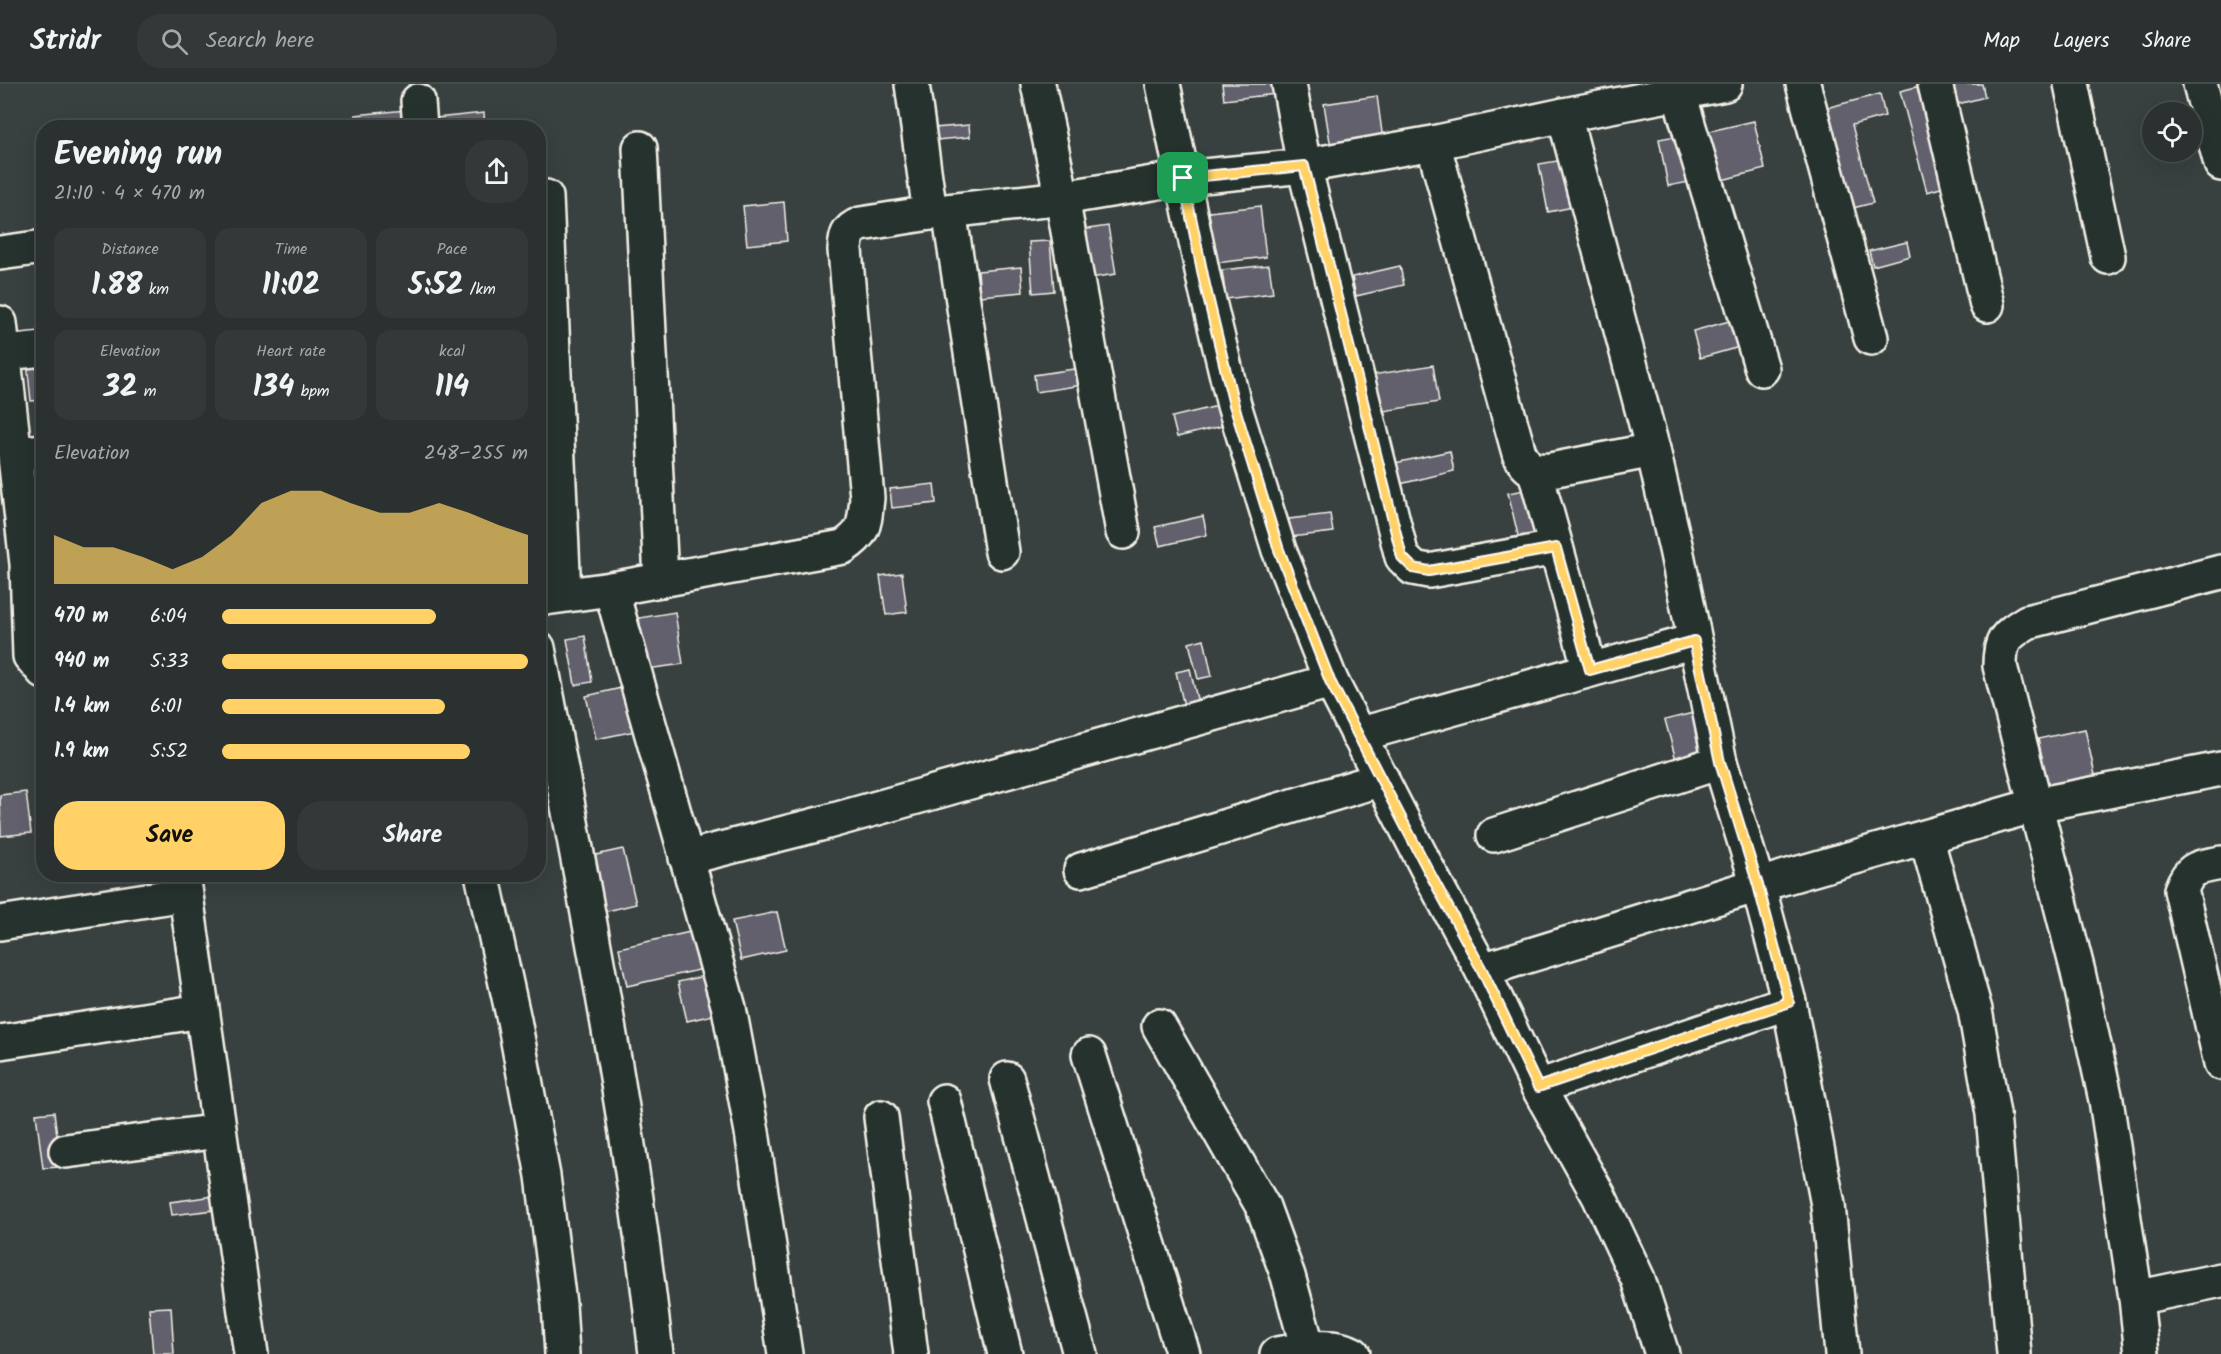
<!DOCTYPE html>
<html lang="en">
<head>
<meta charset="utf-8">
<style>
  body { margin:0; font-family:Kalam,sans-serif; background:#323938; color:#f1f3f6; height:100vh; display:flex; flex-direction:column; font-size:22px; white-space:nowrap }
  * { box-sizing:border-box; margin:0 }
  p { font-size:20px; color:#a5a9ab }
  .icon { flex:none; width:33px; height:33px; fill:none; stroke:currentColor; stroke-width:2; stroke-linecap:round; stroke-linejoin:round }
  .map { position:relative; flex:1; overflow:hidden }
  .side { position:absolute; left:36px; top:36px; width:510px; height:762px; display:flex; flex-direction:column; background:#2a3130; border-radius:24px; box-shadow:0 6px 24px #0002,0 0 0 2px #464c4c }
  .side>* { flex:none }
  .tools { position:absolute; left:2142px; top:18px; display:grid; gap:12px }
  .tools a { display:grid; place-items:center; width:60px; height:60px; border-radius:50%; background:#2a3130; box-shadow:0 6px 24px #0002,0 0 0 2px #464c4c; font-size:30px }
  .pin { position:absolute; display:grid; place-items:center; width:51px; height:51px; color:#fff; margin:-26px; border-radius:12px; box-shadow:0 3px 9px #0006 }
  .round { display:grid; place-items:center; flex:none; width:63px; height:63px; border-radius:24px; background:#323938 }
  .head { display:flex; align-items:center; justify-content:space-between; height:102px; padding:0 18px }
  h1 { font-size:33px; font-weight:800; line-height:45px }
  .metrics { display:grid; grid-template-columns:repeat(3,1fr); gap:9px; height:102px; padding:6px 18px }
  .metrics div { display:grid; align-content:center; border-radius:15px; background:#323938; text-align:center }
  .metrics b { font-size:30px; font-weight:800 }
  .metrics small { font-size:16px; font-weight:400 }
  .metrics p { font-size:16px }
  .chart { height:168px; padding:12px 18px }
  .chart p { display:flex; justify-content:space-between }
  .chart svg { width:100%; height:108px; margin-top:6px; fill:#ffd166; opacity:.7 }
  .action { display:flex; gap:12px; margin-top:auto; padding:12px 18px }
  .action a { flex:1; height:69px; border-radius:24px; background:#ffd166; color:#111; font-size:24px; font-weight:800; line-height:69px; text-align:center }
  .action a+a { background:#323938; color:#f1f3f6 }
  ul { padding:0 18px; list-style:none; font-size:20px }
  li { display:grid; grid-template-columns:96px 72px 1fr; align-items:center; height:45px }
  li i { height:15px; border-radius:8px; background:#ffd166 }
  header { display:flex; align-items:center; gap:36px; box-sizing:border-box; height:84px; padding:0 30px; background:#2a3130; border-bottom:2px solid #464c4c }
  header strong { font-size:28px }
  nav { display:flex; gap:33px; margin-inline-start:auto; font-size:21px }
  .search { width:420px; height:54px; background:#323938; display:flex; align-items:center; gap:15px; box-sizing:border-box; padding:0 21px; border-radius:24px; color:#a5a9ab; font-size:22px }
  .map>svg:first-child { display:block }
  .building { fill:#62616d; stroke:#f4f1e8; stroke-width:1.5 }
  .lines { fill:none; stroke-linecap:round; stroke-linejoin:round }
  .minor-casing { stroke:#f4f1e8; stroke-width:38 }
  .minor { stroke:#26332d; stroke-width:33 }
  .route-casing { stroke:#fff; stroke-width:12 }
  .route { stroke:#ffd166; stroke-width:8 }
</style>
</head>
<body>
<header>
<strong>Stridr</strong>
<div class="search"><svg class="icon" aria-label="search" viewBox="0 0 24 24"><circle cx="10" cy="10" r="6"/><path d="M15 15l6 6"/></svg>Search here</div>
<nav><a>Map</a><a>Layers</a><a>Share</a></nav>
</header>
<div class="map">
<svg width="2221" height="1270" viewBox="0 0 2221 1270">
  <rect width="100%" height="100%" fill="#384140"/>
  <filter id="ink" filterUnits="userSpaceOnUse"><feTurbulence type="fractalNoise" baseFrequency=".0167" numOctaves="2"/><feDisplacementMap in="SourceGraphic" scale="12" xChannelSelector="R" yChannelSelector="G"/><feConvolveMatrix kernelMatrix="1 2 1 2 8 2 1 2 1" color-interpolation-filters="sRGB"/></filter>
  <g filter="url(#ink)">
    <g class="building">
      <path d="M 1222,0 L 1275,0 L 1276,10 L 1224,16 Z"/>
      <path d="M 1953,0 L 1982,0 L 1985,13 L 1958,20 Z"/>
      <path d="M 1924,1 L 1951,101 L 1927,108 L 1900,7 Z"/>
      <path d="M 1880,10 L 1885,32 L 1852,41 L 1873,119 L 1849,125 L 1822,25 Z"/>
      <path d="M 1377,12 L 1383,56 L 1331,64 L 1324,20 Z"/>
      <path d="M 406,26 L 408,44 L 356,44 L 355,31 Z"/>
      <path d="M 484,29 L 485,44 L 436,44 L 436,34 Z"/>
      <path d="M 1754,37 L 1765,85 L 1718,97 L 1706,48 Z"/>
      <path d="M 969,41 L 970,53 L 936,56 L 934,44 Z"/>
      <path d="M 1686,50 L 1695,97 L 1668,102 L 1659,55 Z"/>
      <path d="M 1563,76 L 1573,123 L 1548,128 L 1539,80 Z"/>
      <path d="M 784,118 L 787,157 L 747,161 L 743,122 Z"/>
      <path d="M 1260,122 L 1266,173 L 1216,179 L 1209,128 Z"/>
      <path d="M 1108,142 L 1116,190 L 1090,194 L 1082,146 Z"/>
      <path d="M 1050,157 L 1054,207 L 1033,209 L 1029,158 Z"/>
      <path d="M 1907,158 L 1910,172 L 1873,182 L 1869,167 Z"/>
      <path d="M 1269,181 L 1273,209 L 1226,215 L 1222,186 Z"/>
      <path d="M 1400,182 L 1404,201 L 1356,212 L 1352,193 Z"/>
      <path d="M 1021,183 L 1023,208 L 980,212 L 978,187 Z"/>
      <path d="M 1744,233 L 1750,260 L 1700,274 L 1693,247 Z"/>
      <path d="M 44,277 L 44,316 L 31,317 L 27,279 Z"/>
      <path d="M 1433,281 L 1439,318 L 1378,328 L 1372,291 Z"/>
      <path d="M 1087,283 L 1089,300 L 1036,308 L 1034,291 Z"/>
      <path d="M 1226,320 L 1231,340 L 1177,353 L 1172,333 Z"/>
      <path d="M 1450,367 L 1454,387 L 1400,400 L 1395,379 Z"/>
      <path d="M 934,400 L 936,419 L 892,424 L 890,405 Z"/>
      <path d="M 1530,405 L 1542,456 L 1520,460 L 1508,409 Z"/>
      <path d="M 1330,430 L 1333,448 L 1291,453 L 1289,435 Z"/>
      <path d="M 1203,432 L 1207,451 L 1160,462 L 1155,443 Z"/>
      <path d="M 902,489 L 907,528 L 886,531 L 880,492 Z"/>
      <path d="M 675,528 L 683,580 L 647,585 L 639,534 Z"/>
      <path d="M 585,552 L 592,598 L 575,601 L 567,555 Z"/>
      <path d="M 1204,555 L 1212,592 L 1198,595 L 1189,559 Z"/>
      <path d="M 1190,585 L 1199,623 L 1185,626 L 1176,588 Z"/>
      <path d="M 630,602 L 640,646 L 596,655 L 586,612 Z"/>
      <path d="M 1701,627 L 1713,674 L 1678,683 L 1665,636 Z"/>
      <path d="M 2085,645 L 2097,700 L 2050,711 L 2038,655 Z"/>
      <path d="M 26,708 L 31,749 L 1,752 L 0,711 Z"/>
      <path d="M 623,765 L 636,820 L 603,828 L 591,772 Z"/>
      <path d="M 777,828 L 786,866 L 741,876 L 732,837 Z"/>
      <path d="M 699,846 L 708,884 L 627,902 L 619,864 Z"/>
      <path d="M 717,889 L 726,928 L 687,937 L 678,898 Z"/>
      <path d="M 54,1028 L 61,1083 L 43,1084 L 36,1030 Z"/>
      <path d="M 222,1111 L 223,1125 L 172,1131 L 170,1118 Z"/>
      <path d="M 171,1223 L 174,1270 L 153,1270 L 149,1224 Z"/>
    </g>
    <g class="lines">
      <defs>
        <g id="minor">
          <path d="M 912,0 L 930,129"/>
          <path d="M 1038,0 L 1062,114 L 1123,448"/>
          <path d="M 1163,0 L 1205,201 L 1234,321 L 1279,466 L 1331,597 L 1427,784 L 1482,886 L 1538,1003 L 1599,1112 L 1638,1195 L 1662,1270"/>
          <path d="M 1289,0 L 1304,82 L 1402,473 L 1413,484 L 1429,487 L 1556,464"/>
          <path d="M 1803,0 L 1871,254"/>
          <path d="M 1935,0 L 1987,221"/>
          <path d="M 2071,0 L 2108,173"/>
          <path d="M 2200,0 L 2221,80"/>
          <path d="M 1679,10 L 1762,285"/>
          <path d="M 418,17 L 420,44"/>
          <path d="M 1564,31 L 1653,366 L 1676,465 L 1720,678 L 1758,801 L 2036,721 L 2221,685"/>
          <path d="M 1433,59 L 1519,369 C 1528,386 1531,387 1551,386 L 1653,366"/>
          <path d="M 640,64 L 661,496"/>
          <path d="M 546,113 L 564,510"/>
          <path d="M 949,127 L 1002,468"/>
          <path d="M 0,169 L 44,163"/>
          <path d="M 0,239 L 27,480 L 30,572 L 44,588"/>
          <path d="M 4,269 L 44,265"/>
          <path d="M 15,370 L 44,367"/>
          <path d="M 1535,387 L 1590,586"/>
          <path d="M 2221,488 L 2027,538 C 2005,552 2000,556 2000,582 L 2078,888 L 2106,1016 L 2136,1214 L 2221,1196"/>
          <path d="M 611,505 L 729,924 L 752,1048 L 785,1270"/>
          <path d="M 538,515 L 611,505 L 843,463 C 866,448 864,440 867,414 L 845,166 C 846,152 847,145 861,140 L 930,129 L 1062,114 L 1183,94 L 1304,82 L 1433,59 L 1564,31 L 1725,0"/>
          <path d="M 538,564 C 582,798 630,1033 656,1270"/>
          <path d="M 1358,651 L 1694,557"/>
          <path d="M 1494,751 L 1720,678"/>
          <path d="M 1926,753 L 1975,926 L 1993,1030 L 2014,1270"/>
          <path d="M 686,774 L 820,740 L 1331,597"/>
          <path d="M 2221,779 C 2197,784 2190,782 2181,806 L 2221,979"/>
          <path d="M 1081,786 L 1382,695"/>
          <path d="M 183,790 L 251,1270"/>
          <path d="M 482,790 L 514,936 L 543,1092 L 559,1220 L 562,1270"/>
          <path d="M 0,839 L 185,810"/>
          <path d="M 1482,886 L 1758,801 L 1789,918 L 1828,1121 L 1842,1270"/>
          <path d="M 1159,942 L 1263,1123 L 1288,1192 L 1308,1265"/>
          <path d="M 0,958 L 202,927"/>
          <path d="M 1089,971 L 1183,1270"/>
          <path d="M 1007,995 L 1080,1270"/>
          <path d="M 1538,1003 L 1789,918"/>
          <path d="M 944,1017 L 1005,1270"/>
          <path d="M 881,1033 L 911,1270"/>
          <path d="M 66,1067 L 219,1047"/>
          <path d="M 2136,1214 L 2142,1270"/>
          <path d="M 1277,1270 C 1302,1266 1331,1258 1353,1270"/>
        </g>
      </defs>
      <use href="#minor" class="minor-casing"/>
      <use href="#minor" class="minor"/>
    </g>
  </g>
  <g class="lines" filter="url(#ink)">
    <defs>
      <path id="route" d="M 1304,82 L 1402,473 L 1413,484 L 1429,487 L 1556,464 L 1590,586 L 1694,557 L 1720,678 L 1758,801 L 1789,918 L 1538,1003 L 1482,886 L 1427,784 L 1330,597 L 1279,466 L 1234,321 L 1205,201 L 1183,94 Z"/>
    </defs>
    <use href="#route" class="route-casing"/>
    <use href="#route" class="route"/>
  </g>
</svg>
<div class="tools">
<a><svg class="icon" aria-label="locate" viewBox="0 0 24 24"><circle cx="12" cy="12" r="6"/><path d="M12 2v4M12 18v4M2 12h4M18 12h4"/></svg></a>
</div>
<div class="pin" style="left:1183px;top:94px;background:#1e9e55"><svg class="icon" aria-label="arrive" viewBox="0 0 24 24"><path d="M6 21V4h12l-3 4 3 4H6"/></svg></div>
<section class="side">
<div class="head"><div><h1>Evening run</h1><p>21:10 · 4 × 470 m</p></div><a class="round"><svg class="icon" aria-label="share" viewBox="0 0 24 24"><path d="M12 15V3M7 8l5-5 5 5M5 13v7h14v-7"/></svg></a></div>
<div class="metrics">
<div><p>Distance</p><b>1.88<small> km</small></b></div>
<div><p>Time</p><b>11:02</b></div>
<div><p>Pace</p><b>5:52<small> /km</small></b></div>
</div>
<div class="metrics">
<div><p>Elevation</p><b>32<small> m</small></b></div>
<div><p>Heart rate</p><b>134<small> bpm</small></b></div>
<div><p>kcal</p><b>114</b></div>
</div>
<div class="chart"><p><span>Elevation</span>248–255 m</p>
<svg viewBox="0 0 160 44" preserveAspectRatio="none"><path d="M0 44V24L10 29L20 29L30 33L40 38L50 33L60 24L70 11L80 6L90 6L100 11L110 15L120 15L130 11L140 15L150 20L160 24V44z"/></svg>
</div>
<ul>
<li><b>470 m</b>6:04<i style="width:70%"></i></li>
<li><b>940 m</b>5:33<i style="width:100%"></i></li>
<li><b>1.4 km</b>6:01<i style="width:73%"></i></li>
<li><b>1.9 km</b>5:52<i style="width:81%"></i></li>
</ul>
<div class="action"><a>Save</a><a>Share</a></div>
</section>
</div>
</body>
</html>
